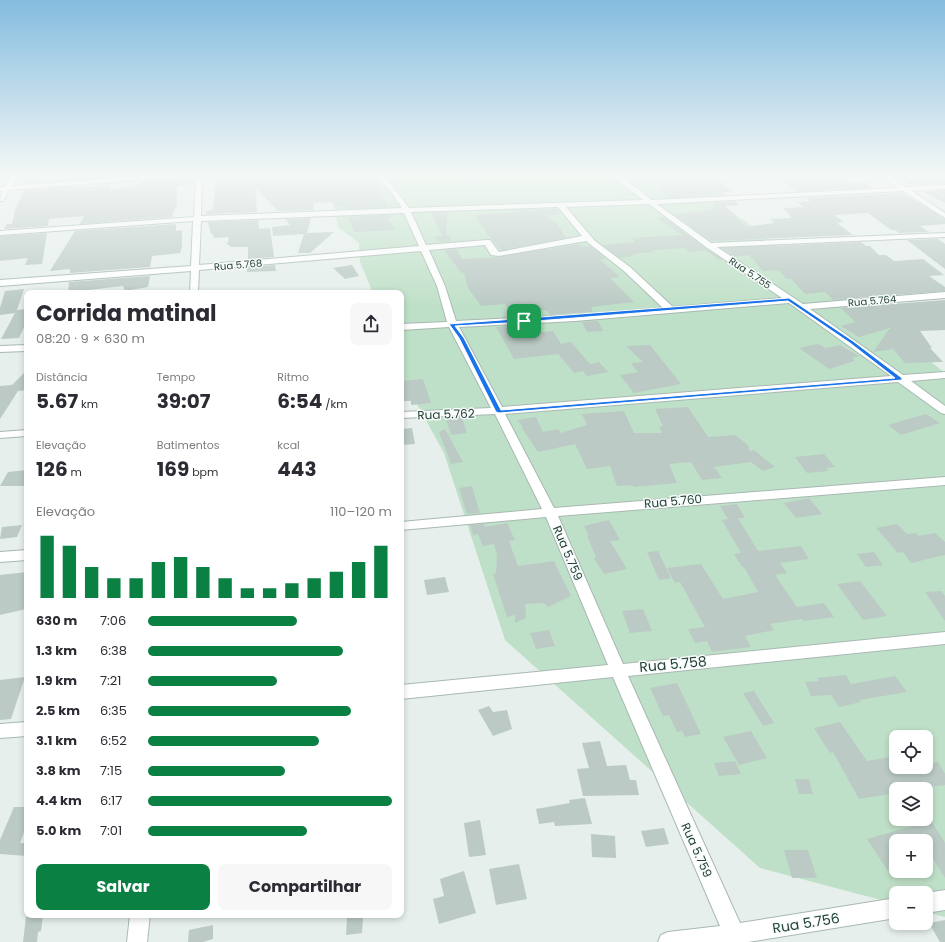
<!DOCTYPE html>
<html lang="pt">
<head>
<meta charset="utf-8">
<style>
  body { margin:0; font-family:Poppins,sans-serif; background:#f7f7f7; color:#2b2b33; height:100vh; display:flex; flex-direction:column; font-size:15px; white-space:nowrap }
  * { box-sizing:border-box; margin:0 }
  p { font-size:13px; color:#7c7c81 }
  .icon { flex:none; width:22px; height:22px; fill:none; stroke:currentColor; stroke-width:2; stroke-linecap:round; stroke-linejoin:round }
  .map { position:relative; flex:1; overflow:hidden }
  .drawer { position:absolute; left:24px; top:290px; width:380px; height:628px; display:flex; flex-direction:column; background:#fff; border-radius:8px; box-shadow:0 2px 6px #0003 }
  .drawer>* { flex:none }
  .buttons { position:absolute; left:889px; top:730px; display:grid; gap:8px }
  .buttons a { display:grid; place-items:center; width:44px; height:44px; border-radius:8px; background:#fff; box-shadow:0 2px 6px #0003; font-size:20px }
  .pin { position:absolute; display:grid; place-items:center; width:34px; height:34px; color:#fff; margin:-17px; border-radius:8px; box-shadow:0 2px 6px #0006 }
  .round { display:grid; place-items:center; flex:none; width:42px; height:42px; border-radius:8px; background:#f7f7f7 }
  .headline { display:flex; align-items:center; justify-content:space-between; height:68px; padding:0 12px }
  h1 { font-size:22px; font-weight:700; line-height:30px }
  .stats { display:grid; grid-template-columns:repeat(3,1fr); gap:6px; height:68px; padding:4px 12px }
  .stats div { display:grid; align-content:center }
  .stats b { font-size:20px; font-weight:700 }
  .stats small { font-size:11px; font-weight:400 }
  .stats p { font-size:11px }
  .chart { height:112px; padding:8px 12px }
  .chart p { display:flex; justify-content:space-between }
  .chart svg { width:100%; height:72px; margin-top:4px; stroke:#0b8043; stroke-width:6 }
  .primary-button { display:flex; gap:8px; margin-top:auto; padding:8px 12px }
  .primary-button a { flex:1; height:46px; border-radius:8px; background:#0b8043; color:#fff; font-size:16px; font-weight:700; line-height:46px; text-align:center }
  .primary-button a+a { background:#f7f7f7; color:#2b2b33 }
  ul { padding:0 12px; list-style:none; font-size:13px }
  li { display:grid; grid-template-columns:64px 48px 1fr; align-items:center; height:30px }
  li i { height:10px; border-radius:5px; background:#0b8043 }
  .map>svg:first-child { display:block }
  .green { fill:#bfe0c8; fill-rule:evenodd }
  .building { fill:#bbcac4 }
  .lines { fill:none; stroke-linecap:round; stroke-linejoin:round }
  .minor-casing { stroke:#a8b8b2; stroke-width:2 }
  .minor { fill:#fff; fill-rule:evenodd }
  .route { fill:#1a73e8; stroke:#fff; fill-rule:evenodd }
  .labels { text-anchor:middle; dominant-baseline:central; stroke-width:3; stroke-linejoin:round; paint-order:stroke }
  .far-street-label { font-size:10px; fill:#24423a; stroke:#f7fbf9 }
  .street-label { font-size:12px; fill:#24423a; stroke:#f7fbf9 }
  .near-street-label { font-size:14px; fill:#24423a; stroke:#f7fbf9 }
</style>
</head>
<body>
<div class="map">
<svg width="945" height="942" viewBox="0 0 945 942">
  <rect width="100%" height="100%" fill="#e6efeb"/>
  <path class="green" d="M 327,175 L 681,175 L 836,287 L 945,373 L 945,917 L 926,912 L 926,893 L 896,893 L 896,904 L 760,868 L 505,640 L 444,453 L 401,375 L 401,293 L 373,293 L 360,262 L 359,243 L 338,227 ZM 896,737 L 926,737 L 926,767 L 896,767 ZM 896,789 L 926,789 L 926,819 L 896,819 ZM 896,841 L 926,841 L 926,871 L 896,871 Z"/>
  <g class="building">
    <path d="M 29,175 L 40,175 L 39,182 L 24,184 Z"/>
    <path d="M 86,175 L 86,179 L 62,181 L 62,176 Z"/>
    <path d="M 183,175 L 194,175 L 194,184 L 177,186 L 177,205 L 172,215 L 174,217 L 80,224 L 84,216 L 49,219 L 48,226 L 4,229 L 7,224 L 12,224 L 15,210 L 24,190 L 84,186 L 84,188 L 109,184 L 111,189 L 135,187 L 134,184 L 141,183 L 141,181 L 179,178 Z"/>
    <path d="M 240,175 L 238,178 L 277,175 L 370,177 L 371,179 L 375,179 L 388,207 L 345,209 L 344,206 L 339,207 L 330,202 L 314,203 L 313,210 L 278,211 L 255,187 L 257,212 L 206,214 L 206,211 L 213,210 L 216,176 Z"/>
    <path d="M 650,175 L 714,175 L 731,192 L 723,192 L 726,195 L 669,198 L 659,188 L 664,188 Z"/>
    <path d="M 775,175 L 844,177 L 852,183 L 866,182 L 872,188 L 797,191 Z"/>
    <path d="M 894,175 L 944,175 L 945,184 L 912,185 Z"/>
    <path d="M 945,190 L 945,203 L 924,192 Z"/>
    <path d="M 903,193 L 945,219 L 945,224 L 920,226 L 929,232 L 899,233 L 895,230 L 891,230 L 868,213 L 834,215 L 844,222 L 837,223 L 853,235 L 711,241 L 675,215 L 715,209 L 715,202 L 735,201 L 739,205 L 725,206 L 746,227 L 775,223 L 770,219 L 792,218 L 783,208 L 804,207 L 797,202 L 811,201 L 806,198 Z"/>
    <path d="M 557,209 L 560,215 L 546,215 L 557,224 L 566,238 L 501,250 L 487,234 L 474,215 L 519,212 L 519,210 Z"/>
    <path d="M 447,212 L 446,236 L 448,235 L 452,241 L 439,242 L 434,237 L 442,236 L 432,213 Z"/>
    <path d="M 391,215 L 392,217 L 387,218 L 395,230 L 354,232 L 348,217 Z"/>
    <path d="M 664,217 L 705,248 L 722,259 L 719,260 L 706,250 L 690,252 L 685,248 L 652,250 L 654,252 L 632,254 L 634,256 L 620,258 L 603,245 L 635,242 L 632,238 L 682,235 L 657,218 Z"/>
    <path d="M 311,218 L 307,233 L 334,232 L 310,253 L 298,253 L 304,234 L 273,236 L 272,227 L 290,225 L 285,219 Z"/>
    <path d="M 258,220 L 259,229 L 270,228 L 274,257 L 248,259 L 248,247 L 230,247 L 230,245 L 227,245 L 229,237 L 214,238 L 213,234 L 211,234 L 208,222 Z"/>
    <path d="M 176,224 L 176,231 L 182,230 L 182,246 L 180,253 L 152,256 L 150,267 L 70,273 L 70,269 L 50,271 L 75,231 Z"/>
    <path d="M 47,233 L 42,264 L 25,265 L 28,258 L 0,261 L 0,236 Z"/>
    <path d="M 938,239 L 945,244 L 945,269 L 907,240 Z"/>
    <path d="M 861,242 L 866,246 L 870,246 L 879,255 L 886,255 L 894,261 L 923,259 L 944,275 L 929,276 L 945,287 L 945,291 L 833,300 L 825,292 L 805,294 L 791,279 L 787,279 L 778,270 L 763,271 L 749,255 L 735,257 L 722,248 Z"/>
    <path d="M 579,244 L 582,247 L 590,246 L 606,259 L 599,259 L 620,277 L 610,278 L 634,302 L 591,307 L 593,312 L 550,315 L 546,310 L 511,313 L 505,304 L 481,306 L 468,288 L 464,272 L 462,274 L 444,250 L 456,249 L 462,259 L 499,257 Z"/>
    <path d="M 275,265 L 276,271 L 247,272 L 247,267 Z"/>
    <path d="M 352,265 L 359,276 L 345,279 L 333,268 Z"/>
    <path d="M 150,276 L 148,287 L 125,291 L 123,286 L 88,290 L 88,292 L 83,293 L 68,293 L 69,282 Z"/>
    <path d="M 24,289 L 17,310 L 27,309 L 27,325 L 25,325 L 19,338 L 1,339 L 15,313 L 0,315 L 0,308 L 5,291 Z"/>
    <path d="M 945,300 L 945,330 L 920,331 L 932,348 L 930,348 L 943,362 L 905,363 L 893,349 L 873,352 L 890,328 L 859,337 L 841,326 L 855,322 L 841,308 Z"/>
    <path d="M 598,321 L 603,331 L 587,332 L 582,322 Z"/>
    <path d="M 527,325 L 532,333 L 553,331 L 561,344 L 571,342 L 590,364 L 599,362 L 608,372 L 587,376 L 583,371 L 574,373 L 558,354 L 514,359 L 496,327 Z"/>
    <path d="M 818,344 L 825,348 L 840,345 L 859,356 L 852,358 L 855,361 L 829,369 L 799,348 Z"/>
    <path d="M 650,345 L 681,384 L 634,393 L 620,375 L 638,372 L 631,363 L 643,362 L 626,346 Z"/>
    <path d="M 27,370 L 27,390 L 18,391 L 0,419 L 0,386 L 12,385 Z"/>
    <path d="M 423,379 L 431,403 L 411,405 L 411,401 L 401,401 L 401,381 Z"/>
    <path d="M 688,407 L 708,437 L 735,435 L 748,445 L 749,451 L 754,450 L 775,467 L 763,471 L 751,462 L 714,467 L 722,478 L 702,480 L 691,462 L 669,464 L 677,483 L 633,487 L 633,485 L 617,486 L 610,466 L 587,469 L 575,444 L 538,452 L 521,427 L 523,427 L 517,420 L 536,417 L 543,432 L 558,429 L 561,433 L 587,425 L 582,414 L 624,411 L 634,433 L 662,433 L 659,427 L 663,426 L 655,409 Z"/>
    <path d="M 926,414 L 940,423 L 901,435 L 888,425 Z"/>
    <path d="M 462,417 L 467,433 L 451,435 L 446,419 Z"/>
    <path d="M 412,428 L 415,444 L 401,445 L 401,429 Z"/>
    <path d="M 445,429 L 463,462 L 451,464 L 439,432 Z"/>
    <path d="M 824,454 L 835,467 L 826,468 L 829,471 L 807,473 L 795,457 Z"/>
    <path d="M 27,470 L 27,486 L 0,486 L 8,472 Z"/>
    <path d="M 472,486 L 480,513 L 467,514 L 459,488 Z"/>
    <path d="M 809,498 L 822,514 L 796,518 L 784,503 Z"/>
    <path d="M 737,504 L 745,518 L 738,518 L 758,551 L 801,546 L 809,559 L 780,563 L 787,573 L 775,575 L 797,607 L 824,603 L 834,617 L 804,621 L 802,619 L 770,624 L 774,630 L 745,636 L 751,647 L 712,652 L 707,641 L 695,643 L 688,629 L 705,627 L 680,582 L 675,583 L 667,568 L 701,564 L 723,599 L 758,592 L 744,567 L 742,567 L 734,554 L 741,553 L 722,520 L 728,519 L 720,506 Z"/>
    <path d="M 609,520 L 620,540 L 610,541 L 627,569 L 604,574 L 594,558 L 596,557 L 587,536 L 589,535 L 584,526 Z"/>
    <path d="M 507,523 L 515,540 L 509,541 L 518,566 L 554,561 L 571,596 L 548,607 L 544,603 L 525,604 L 526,618 L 515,623 L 515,615 L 507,617 L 493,574 L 496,573 L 497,555 L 494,544 L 483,546 L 478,534 L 473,535 L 470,525 L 484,524 L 485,527 Z"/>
    <path d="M 897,524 L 907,534 L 916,533 L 919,536 L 935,533 L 945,542 L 945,555 L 911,563 L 903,552 L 898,553 L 876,528 Z"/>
    <path d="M 22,525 L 17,537 L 0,539 L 2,527 Z"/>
    <path d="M 658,551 L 671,578 L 659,580 L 647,552 Z"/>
    <path d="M 874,552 L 883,565 L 866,567 L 857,554 Z"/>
    <path d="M 27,572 L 26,609 L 0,615 L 0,575 Z"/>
    <path d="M 445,577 L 449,592 L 427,595 L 424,580 Z"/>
    <path d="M 860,581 L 887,616 L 863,620 L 837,584 Z"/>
    <path d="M 941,591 L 945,596 L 945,621 L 925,592 Z"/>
    <path d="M 643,609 L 652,631 L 630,633 L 622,611 Z"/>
    <path d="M 549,630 L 555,646 L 536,649 L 530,633 Z"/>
    <path d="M 846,675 L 851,684 L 895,676 L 907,692 L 860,700 L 861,702 L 839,707 L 831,695 L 811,696 L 805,682 L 819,681 L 817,678 Z"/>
    <path d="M 25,677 L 11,719 L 0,720 L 0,680 Z"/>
    <path d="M 677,683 L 701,734 L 685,737 L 682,731 L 677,732 L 669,715 L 663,716 L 650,688 Z"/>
    <path d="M 754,691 L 774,723 L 763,726 L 743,693 Z"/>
    <path d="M 489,706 L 493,712 L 507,710 L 512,729 L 493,736 L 478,710 Z"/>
    <path d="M 840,722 L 867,761 L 896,756 L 896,767 L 926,767 L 926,764 L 938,762 L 945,774 L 945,785 L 916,789 L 896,789 L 896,793 L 859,799 L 833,752 L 830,753 L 814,728 Z"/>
    <path d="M 751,731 L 767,758 L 739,765 L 723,737 Z"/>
    <path d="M 600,741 L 607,766 L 626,765 L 630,780 L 636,780 L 639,795 L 583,796 L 577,769 L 589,768 L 582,743 Z"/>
    <path d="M 735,761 L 741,774 L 719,776 L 714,763 Z"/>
    <path d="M 795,779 L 809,779 L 813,794 L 799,794 Z"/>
    <path d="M 585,798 L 592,824 L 555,826 L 554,822 L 539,824 L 536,809 L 570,803 L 569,800 Z"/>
    <path d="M 14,807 L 27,807 L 27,824 L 20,843 L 27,843 L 27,856 L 0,854 L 0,840 Z"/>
    <path d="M 909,819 L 930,819 L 945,843 L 945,878 L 926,847 L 926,841 L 896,841 L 896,868 L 888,871 L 867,839 L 913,826 Z"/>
    <path d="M 480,820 L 486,855 L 469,857 L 464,823 Z"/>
    <path d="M 664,828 L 669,844 L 646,847 L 641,831 Z"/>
    <path d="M 591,834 L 615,836 L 616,858 L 592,857 Z"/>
    <path d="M 784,850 L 808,850 L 817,878 L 792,878 Z"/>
    <path d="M 519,864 L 527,899 L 496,905 L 489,869 Z"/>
    <path d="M 464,871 L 476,913 L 439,924 L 433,899 L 444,896 L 440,879 Z"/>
    <path d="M 33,915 L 43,915 L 41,931 L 38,932 L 37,942 L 23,942 L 26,917 Z"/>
    <path d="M 363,917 L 362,933 L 346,935 L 347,918 Z"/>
    <path d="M 945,920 L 945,942 L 940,942 L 929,923 Z"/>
    <path d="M 213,925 L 213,939 L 203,942 L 188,942 L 189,930 Z"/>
  </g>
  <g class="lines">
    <defs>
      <g id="minor">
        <path d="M 12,175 L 18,175 L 12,186 L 151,175 L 182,175 L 179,177 L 9,190 L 3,201 L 0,201 L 2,191 L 0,191 L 0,187 L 4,187 Z"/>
        <path d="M 196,175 L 202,175 L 201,216 L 402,208 L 389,189 L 375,175 L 382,175 L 393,187 L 409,208 L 643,200 L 611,175 L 619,175 L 652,200 L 897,188 L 880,175 L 888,175 L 906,187 L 945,185 L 945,189 L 912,191 L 945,213 L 945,218 L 903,191 L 657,204 L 711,243 L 945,233 L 945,237 L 717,247 L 803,304 L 945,292 L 945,298 L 810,309 L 903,375 L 945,372 L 945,378 L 911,381 L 945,406 L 945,414 L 941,413 L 898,382 L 505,414 L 554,508 L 945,477 L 945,485 L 558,516 L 623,664 L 945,632 L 945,644 L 628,676 L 740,923 L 896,898 L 896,918 L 748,942 L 658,942 L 661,935 L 668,932 L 720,926 L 613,677 L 401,699 L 401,685 L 608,665 L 546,517 L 401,530 L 401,522 L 542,509 L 495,414 L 401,418 L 401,412 L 491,408 L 449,327 L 401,330 L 401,324 L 447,322 L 437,286 L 421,251 L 199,270 L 198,293 L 190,293 L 191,271 L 0,286 L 0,280 L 191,266 L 193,221 L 0,235 L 0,231 L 194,217 ZM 649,204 L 706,247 L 782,298 L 673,307 L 630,267 L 595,241 L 566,207 ZM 558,207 L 582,236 L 499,252 L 490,240 L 487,240 L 426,245 L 411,212 ZM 404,213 L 419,246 L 199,265 L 201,221 ZM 586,241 L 624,271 L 663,308 L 575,315 L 456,321 L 445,286 L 429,250 L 485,245 L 491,255 L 499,256 ZM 789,303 L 891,376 L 502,407 L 459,327 L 575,321 Z"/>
        <path d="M 465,175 L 479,175 L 468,178 Z"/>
        <path d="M 27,345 L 27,351 L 0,352 L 0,346 Z"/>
        <path d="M 27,430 L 27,436 L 0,438 L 0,432 Z"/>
        <path d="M 27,550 L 27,560 L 0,562 L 0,552 Z"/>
        <path d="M 27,722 L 27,736 L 0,738 L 0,724 Z"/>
        <path d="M 945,890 L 945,910 L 926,913 L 926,893 Z"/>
        <path d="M 130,915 L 150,915 L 147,942 L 127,942 Z"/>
      </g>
    </defs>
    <use href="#minor" class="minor-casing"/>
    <use href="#minor" class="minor"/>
  </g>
  <linearGradient id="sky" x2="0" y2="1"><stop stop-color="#84bce0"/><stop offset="0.57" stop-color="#f4f8f6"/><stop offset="1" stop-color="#f4f8f6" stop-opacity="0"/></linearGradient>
  <rect width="945" height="307" fill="url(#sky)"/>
  <path class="route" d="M 789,298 L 853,341 L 902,378 L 902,380 L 499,413 L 496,412 L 459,338 L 449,324 ZM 788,301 L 850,343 L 895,378 L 501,410 L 464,338 L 455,326 L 524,322 Z"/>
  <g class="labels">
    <g class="far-street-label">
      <text transform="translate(238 265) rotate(-5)">Rua 5.768</text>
      <text transform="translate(750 273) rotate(34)">Rua 5.755</text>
      <text transform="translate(872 301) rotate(-5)">Rua 5.764</text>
    </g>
    <g class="street-label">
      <text transform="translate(446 414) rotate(-2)">Rua 5.762</text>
      <text transform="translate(673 501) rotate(-5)">Rua 5.760</text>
      <text transform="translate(568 553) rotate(67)">Rua 5.759</text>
      <text transform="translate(697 850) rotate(66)">Rua 5.759</text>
    </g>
    <g class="near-street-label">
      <text transform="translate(673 664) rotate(-5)">Rua 5.758</text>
      <text transform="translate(806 923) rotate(-9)">Rua 5.756</text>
    </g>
  </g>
</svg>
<div class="buttons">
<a><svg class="icon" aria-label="locate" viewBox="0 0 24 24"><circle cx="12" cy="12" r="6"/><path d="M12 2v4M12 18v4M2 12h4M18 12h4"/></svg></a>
<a><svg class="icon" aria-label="layers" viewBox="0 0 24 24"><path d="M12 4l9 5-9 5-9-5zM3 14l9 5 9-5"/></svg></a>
<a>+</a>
<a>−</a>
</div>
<div class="pin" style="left:524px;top:321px;background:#1e9e55"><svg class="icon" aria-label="arrive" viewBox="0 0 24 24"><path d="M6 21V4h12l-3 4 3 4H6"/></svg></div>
<section class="drawer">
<div class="headline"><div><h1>Corrida matinal</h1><p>08:20 · 9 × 630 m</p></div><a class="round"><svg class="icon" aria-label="share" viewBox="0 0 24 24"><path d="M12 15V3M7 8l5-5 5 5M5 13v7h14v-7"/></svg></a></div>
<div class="stats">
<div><p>Distância</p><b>5.67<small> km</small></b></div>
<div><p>Tempo</p><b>39:07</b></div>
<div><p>Ritmo</p><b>6:54<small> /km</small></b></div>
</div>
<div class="stats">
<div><p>Elevação</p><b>126<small> m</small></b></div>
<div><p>Batimentos</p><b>169<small> bpm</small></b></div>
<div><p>kcal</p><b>443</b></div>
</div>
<div class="chart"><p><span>Elevação</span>110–120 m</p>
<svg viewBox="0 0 160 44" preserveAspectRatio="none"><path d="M5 44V6M15 44V12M25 44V25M35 44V32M45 44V32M55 44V22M65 44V19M75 44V25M85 44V32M95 44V38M105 44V38M115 44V35M125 44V32M135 44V28M145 44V22M155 44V12"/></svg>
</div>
<ul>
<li><b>630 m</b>7:06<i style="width:61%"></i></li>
<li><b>1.3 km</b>6:38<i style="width:80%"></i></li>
<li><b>1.9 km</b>7:21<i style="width:53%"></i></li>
<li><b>2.5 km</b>6:35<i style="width:83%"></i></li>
<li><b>3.1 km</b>6:52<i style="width:70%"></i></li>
<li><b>3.8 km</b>7:15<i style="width:56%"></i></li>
<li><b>4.4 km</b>6:17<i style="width:100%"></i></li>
<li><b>5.0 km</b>7:01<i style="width:65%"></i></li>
</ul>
<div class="primary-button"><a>Salvar</a><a>Compartilhar</a></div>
</section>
</div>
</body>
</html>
